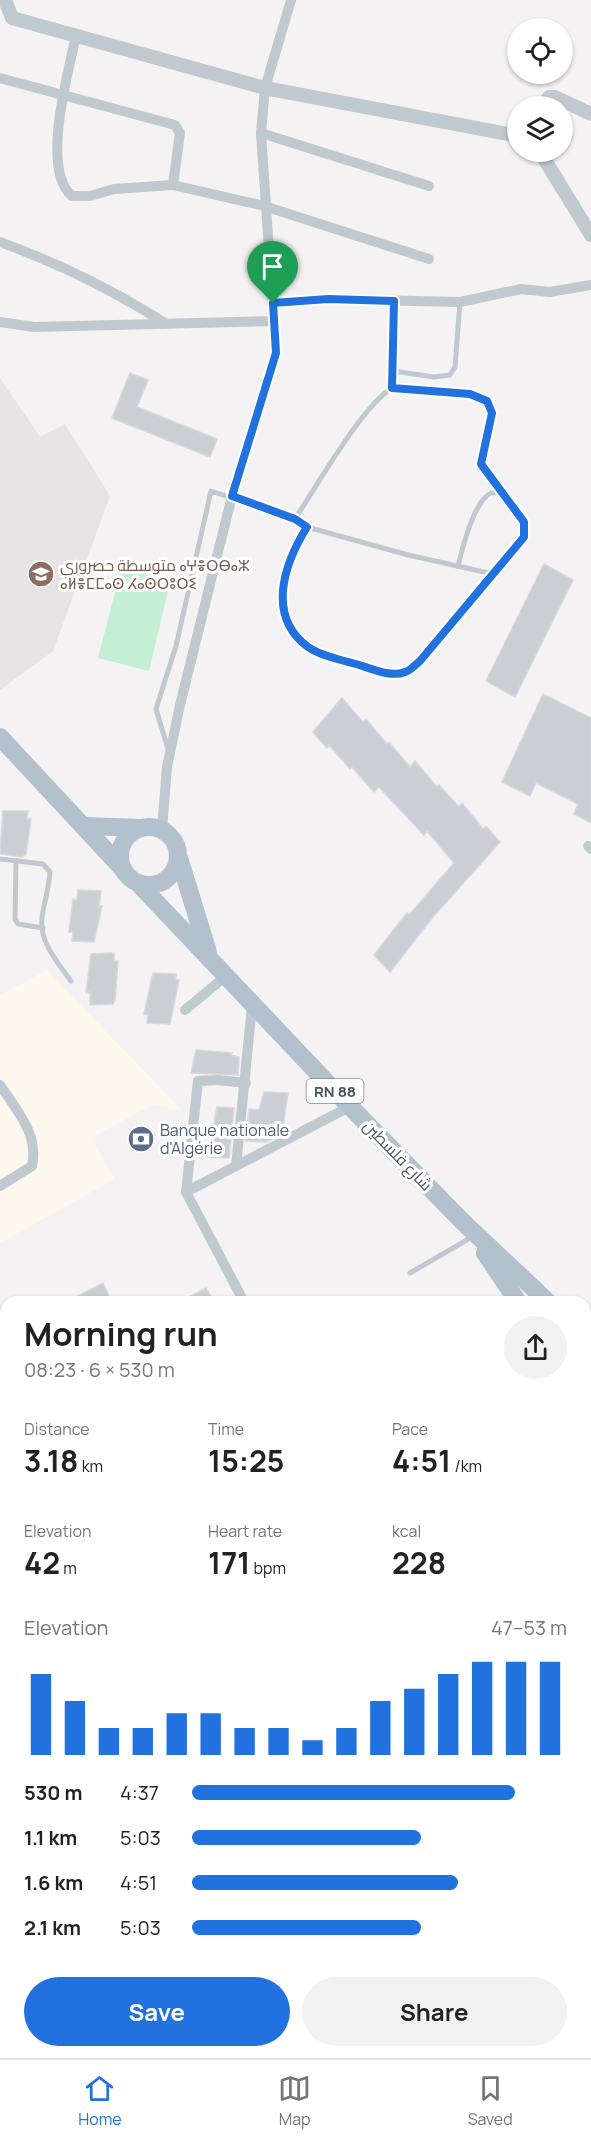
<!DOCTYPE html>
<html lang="en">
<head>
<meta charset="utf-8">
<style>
  body { margin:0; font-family:Manrope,Cairo,"Noto Sans Tifinagh",sans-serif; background:#f2f2f2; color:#222; height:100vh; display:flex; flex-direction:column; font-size:22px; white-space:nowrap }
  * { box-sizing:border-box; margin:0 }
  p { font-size:20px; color:#767676 }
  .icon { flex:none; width:33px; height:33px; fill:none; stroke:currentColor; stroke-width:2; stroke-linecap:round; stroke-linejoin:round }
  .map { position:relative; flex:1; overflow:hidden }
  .details { position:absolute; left:0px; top:1296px; width:591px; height:762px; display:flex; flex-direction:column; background:#fff; border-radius:18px 18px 0 0; box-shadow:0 2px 4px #0004 }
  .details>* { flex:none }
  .controls { position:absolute; left:507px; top:18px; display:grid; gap:12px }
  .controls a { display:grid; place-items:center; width:66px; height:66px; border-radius:50%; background:#fff; box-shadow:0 2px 4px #0004; font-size:30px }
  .pin { position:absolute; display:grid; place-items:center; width:51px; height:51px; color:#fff; margin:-62px -26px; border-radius:50% 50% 50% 0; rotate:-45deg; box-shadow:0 0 6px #0007 }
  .pin .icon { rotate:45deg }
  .round { display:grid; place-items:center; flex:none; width:63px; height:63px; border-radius:32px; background:#f2f2f2 }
  .headline { display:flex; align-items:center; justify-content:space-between; height:102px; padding:0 24px }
  h1 { font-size:33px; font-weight:700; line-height:45px }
  .metrics { display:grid; grid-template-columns:repeat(3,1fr); gap:9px; height:102px; padding:6px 24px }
  .metrics div { display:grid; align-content:center }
  .metrics b { font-size:30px; font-weight:700 }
  .metrics small { font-size:16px; font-weight:400 }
  .metrics p { font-size:16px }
  .chart { height:168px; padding:12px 24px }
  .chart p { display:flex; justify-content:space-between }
  .chart svg { width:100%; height:108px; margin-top:6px; stroke:#2172df; stroke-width:6 }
  .cta { display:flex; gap:12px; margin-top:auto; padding:12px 24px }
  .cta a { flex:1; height:69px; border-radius:36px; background:#2172df; color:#fff; font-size:24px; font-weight:700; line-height:69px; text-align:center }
  .cta a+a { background:#f2f2f2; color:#222 }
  ul { padding:0 24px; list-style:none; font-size:20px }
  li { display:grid; grid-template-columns:96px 72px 1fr; align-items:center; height:45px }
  li i { height:15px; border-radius:8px; background:#2172df }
  .tabs { display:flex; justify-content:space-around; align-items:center; height:84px; border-top:2px solid #e0e0e0; background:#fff; font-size:16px; color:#767676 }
  .tabs a { display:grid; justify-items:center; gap:3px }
  .tabs .on { color:#2172df }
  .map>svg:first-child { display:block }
  .commercial { fill:#fcf8ee }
  .education { fill:#e5e3e4 }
  .medical { fill:#fbe7e5 }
  .green { fill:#c4efd5 }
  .building { fill:#ccced4; stroke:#d6d8dd; stroke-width:1.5 }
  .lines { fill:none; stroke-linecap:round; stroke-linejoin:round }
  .service { stroke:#c1c9d0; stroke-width:5 }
  .minor { stroke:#c1c9d0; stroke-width:10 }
  .tertiary { stroke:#c1c9d0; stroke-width:14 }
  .secondary { stroke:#c1cad4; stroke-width:16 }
  .primary { stroke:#b3c1cf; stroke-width:18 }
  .route-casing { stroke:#fff; stroke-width:12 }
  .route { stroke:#2172df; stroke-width:8 }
  .labels { text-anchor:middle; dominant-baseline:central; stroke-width:6; stroke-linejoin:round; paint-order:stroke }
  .shield { fill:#fff; stroke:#80888f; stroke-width:1.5 }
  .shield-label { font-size:15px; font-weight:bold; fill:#4a555f }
  .education-label { font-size:16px; fill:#785e54; stroke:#fff; text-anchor:start }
  .service-label { font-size:16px; fill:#4e5e75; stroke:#fff; text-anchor:start }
  .street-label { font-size:16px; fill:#4a555f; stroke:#fff }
</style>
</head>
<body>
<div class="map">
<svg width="591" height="2058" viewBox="0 0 591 2058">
  <rect width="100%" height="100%" fill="#f4f2f2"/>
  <path class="commercial" d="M 47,970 L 183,1111 L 152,1105 L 91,1138 L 115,1179 L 0,1243 L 0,995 Z"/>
  <path class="education" d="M 0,378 L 40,437 L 65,424 L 110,496 L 53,651 L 0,690 Z"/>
  <path class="medical" d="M 6,1821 L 6,1990 L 0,1992 L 0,1823 Z"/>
  <path class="green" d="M 122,565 L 171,578 L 149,671 L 98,658 Z"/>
  <g class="building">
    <path d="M 130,373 L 148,380 L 137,407 L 217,439 L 210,457 L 112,418 Z"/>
    <path d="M 544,564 L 573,580 L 515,697 L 486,681 Z"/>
    <path d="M 543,694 L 591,718 L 591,823 L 574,814 L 578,804 L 536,783 L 530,796 L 502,782 Z"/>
    <path d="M 342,698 L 363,722 L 366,719 L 387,744 L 389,742 L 410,767 L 415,761 L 437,787 L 439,785 L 459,807 L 462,803 L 483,829 L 486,826 L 500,842 L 433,917 L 390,972 L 374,955 L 407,913 L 409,915 L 454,863 L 427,831 L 424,835 L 379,787 L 374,792 L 352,767 L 350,769 L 329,745 L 327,748 L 313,732 Z"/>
    <path d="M 3,811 L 28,811 L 27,819 L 31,819 L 26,854 L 22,857 L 0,854 Z"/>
    <path d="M 78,890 L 101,891 L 99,906 L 102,906 L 94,942 L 72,941 L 73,932 L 69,932 L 73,899 L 77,900 Z"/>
    <path d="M 114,953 L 114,961 L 118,961 L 115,999 L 113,1004 L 90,1005 L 90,992 L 86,993 L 91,954 Z"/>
    <path d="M 153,973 L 176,974 L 176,980 L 179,980 L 170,1024 L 147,1023 L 148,1014 L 144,1014 Z"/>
    <path d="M 196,1050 L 232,1053 L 231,1055 L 239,1057 L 238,1075 L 191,1073 Z"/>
    <path d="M 264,1092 L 288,1093 L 282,1134 L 266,1142 L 246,1141 L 249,1109 L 259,1110 Z"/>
    <path d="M 217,1107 L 234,1108 L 229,1158 L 208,1157 Z"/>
    <path d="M 103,1283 L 112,1302 L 66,1302 Z"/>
    <path d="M 206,1288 L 214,1302 L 180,1302 Z"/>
  </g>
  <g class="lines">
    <g class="service">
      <path d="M 393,371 L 434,377 L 450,375 L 455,367 L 460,302"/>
      <path d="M 392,388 L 394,301"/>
      <path d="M 295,519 C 316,487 363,405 392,388 L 470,394 L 487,401 L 492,413 L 481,464 L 504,495"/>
      <path d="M 307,527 C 284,564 266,616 308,647 C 321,656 341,660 356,664 C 370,668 391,678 405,673 C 410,671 416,664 420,661 L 524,536 C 524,522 518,515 510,503 C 482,462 462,550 458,566"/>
      <path d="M 168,749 L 156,709 L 176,646 L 211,491 L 295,519 L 307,527 L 408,555 L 493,574"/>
      <path d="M 0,859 L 43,864 L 50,872 C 49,888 44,902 42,918 C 39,942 58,963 71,981"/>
      <path d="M 16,861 L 15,919 L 18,924 L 43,928"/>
      <path d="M 410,1273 L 472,1237"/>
      <path d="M 19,2052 L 21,2058"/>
    </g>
    <g class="minor">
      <path d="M 76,35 C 69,71 40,169 72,196 L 90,196 L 114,189 L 173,185 L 264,206 L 429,259"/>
      <path d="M 0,78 L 175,125 L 180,133 L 173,185"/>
      <path d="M 261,133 L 429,186"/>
      <path d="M 0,242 C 62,265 109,288 165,323"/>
      <path d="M 273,303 L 328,299 L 460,302 L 521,289 L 550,292 L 591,285"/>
      <path d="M 0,322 L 34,327 L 275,321"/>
      <path d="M 162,829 L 167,767 L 180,705 L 232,496 L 276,353 L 261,133 L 265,88 L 291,0"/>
      <path d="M 588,846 L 591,849"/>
      <path d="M 185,1010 L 226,976"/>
      <path d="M 0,1085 C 17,1111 39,1134 32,1166 L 0,1186"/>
      <path d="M 236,1166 L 252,1006"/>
      <path d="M 186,1192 L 351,1106"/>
      <path d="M 244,1302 L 186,1192 L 198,1081 L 218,1080 L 246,1083"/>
      <path d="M 0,1391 L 6,1403"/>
      <path d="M 585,1505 L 591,1501"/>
      <path d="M 585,1998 L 591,2011"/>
      <path d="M 0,2006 L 6,2005"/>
      <path d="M 154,2052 L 155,2058"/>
      <path d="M 266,2052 L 278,2058"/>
      <path d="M 88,2058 L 97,2052"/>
      <path d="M 379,2058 L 382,2052"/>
    </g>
    <g class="tertiary">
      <path d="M 5,0 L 12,18 L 265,88 L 518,136"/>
      <path d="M 542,106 L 549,97 L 555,97 L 591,114"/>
      <path d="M 540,152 L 591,235"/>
    </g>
    <g class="secondary">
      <path d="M 0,1621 L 6,1617"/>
      <path d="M 245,2052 L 247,2058"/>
    </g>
    <g class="primary">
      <path d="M 0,737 L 123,869"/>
      <path d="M 85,826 L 141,828"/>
      <circle cx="149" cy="856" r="29"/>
      <path d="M 179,858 L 208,952"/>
      <path d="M 138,883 L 331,1087 L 463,1222 L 548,1302"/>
      <path d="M 485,1253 L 518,1302"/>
      <path d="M 585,1329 L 591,1330"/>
      <path d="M 585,1387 L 591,1386"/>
      <path d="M 585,1418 L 591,1430"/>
      <path d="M 585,1966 L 591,1962"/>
      <path d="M 515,2058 L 518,2052"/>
    </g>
  </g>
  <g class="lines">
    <defs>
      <path id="route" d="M 328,299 L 394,301 L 392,388 L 470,394 L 487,401 L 492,413 L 481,464 L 524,522 L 524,537 L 514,549 L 420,661 C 416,664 410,671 405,672 C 391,678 370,668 356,664 C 341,660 321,656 308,647 C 266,616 284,564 307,527 L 295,519 L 232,496 L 276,353 L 273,303 Z"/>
    </defs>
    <use href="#route" class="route-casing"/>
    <use href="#route" class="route"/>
  </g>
  <defs>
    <symbol id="school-disc" viewBox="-11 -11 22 22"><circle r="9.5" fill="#8d6e63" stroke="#fff"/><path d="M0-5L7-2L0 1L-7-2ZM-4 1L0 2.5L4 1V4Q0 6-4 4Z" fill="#fff"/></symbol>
    <symbol id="bank-disc" viewBox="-11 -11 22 22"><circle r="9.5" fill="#5c6f8a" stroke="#fff"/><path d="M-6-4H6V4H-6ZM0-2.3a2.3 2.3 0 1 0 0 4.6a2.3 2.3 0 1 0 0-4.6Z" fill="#fff"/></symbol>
  </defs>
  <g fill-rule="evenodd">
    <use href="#school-disc" x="26" y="559" width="30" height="30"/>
    <use href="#bank-disc" x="126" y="1124" width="30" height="30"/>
  </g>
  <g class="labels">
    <rect class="shield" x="306.5" y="1079" width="57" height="24" rx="4.5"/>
    <g class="shield-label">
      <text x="335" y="1091">RN 88</text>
    </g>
    <g class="education-label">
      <text x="60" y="565">متوسطة حصروري ⴰⵖⴻⵔⴱⴰⵣ<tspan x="60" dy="18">ⴰⵍⴻⵎⵎⴰⵙ ⵃⴰⵙⵔⵓⵔⵉ</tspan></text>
    </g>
    <g class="service-label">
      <text x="160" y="1130">Banque nationale<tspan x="160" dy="18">d'Algérie</tspan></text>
    </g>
    <g class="street-label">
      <text transform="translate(398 1155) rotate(46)">شارع فلسطين</text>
    </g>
  </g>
</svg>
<div class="controls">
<a><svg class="icon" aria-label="locate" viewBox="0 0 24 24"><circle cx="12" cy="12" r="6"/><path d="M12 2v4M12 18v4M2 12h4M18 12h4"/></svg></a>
<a><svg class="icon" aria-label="layers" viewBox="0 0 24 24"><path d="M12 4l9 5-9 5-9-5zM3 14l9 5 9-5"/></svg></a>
</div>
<div class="pin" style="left:273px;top:303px;background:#1e9e55"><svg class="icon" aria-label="arrive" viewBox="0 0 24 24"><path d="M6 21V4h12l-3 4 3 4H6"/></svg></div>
<section class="details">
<div class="headline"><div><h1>Morning run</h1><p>08:23 · 6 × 530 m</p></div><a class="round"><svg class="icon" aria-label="share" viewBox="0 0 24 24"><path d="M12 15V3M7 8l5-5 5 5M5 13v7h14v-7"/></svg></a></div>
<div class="metrics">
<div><p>Distance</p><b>3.18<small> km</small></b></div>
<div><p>Time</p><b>15:25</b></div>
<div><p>Pace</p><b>4:51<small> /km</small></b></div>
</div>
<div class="metrics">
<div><p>Elevation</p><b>42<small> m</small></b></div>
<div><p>Heart rate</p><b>171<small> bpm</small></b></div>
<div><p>kcal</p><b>228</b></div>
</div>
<div class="chart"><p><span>Elevation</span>47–53 m</p>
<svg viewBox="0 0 160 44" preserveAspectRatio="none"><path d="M5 44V11M15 44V22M25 44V33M35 44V33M45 44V27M55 44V27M65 44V33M75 44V33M85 44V38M95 44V33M105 44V22M115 44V17M125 44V11M135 44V6M145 44V6M155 44V6"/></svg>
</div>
<ul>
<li><b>530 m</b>4:37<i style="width:86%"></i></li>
<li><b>1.1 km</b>5:03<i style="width:61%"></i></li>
<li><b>1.6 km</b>4:51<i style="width:71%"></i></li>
<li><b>2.1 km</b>5:03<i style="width:61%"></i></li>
</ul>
<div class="cta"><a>Save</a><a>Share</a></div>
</section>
</div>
<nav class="tabs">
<a class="on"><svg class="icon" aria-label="home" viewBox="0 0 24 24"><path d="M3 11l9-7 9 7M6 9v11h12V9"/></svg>Home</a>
<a><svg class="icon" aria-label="map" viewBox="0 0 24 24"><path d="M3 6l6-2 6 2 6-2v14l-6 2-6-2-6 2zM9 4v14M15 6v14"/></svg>Map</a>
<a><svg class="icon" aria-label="saved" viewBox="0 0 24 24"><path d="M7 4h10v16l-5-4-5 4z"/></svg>Saved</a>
</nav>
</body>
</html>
